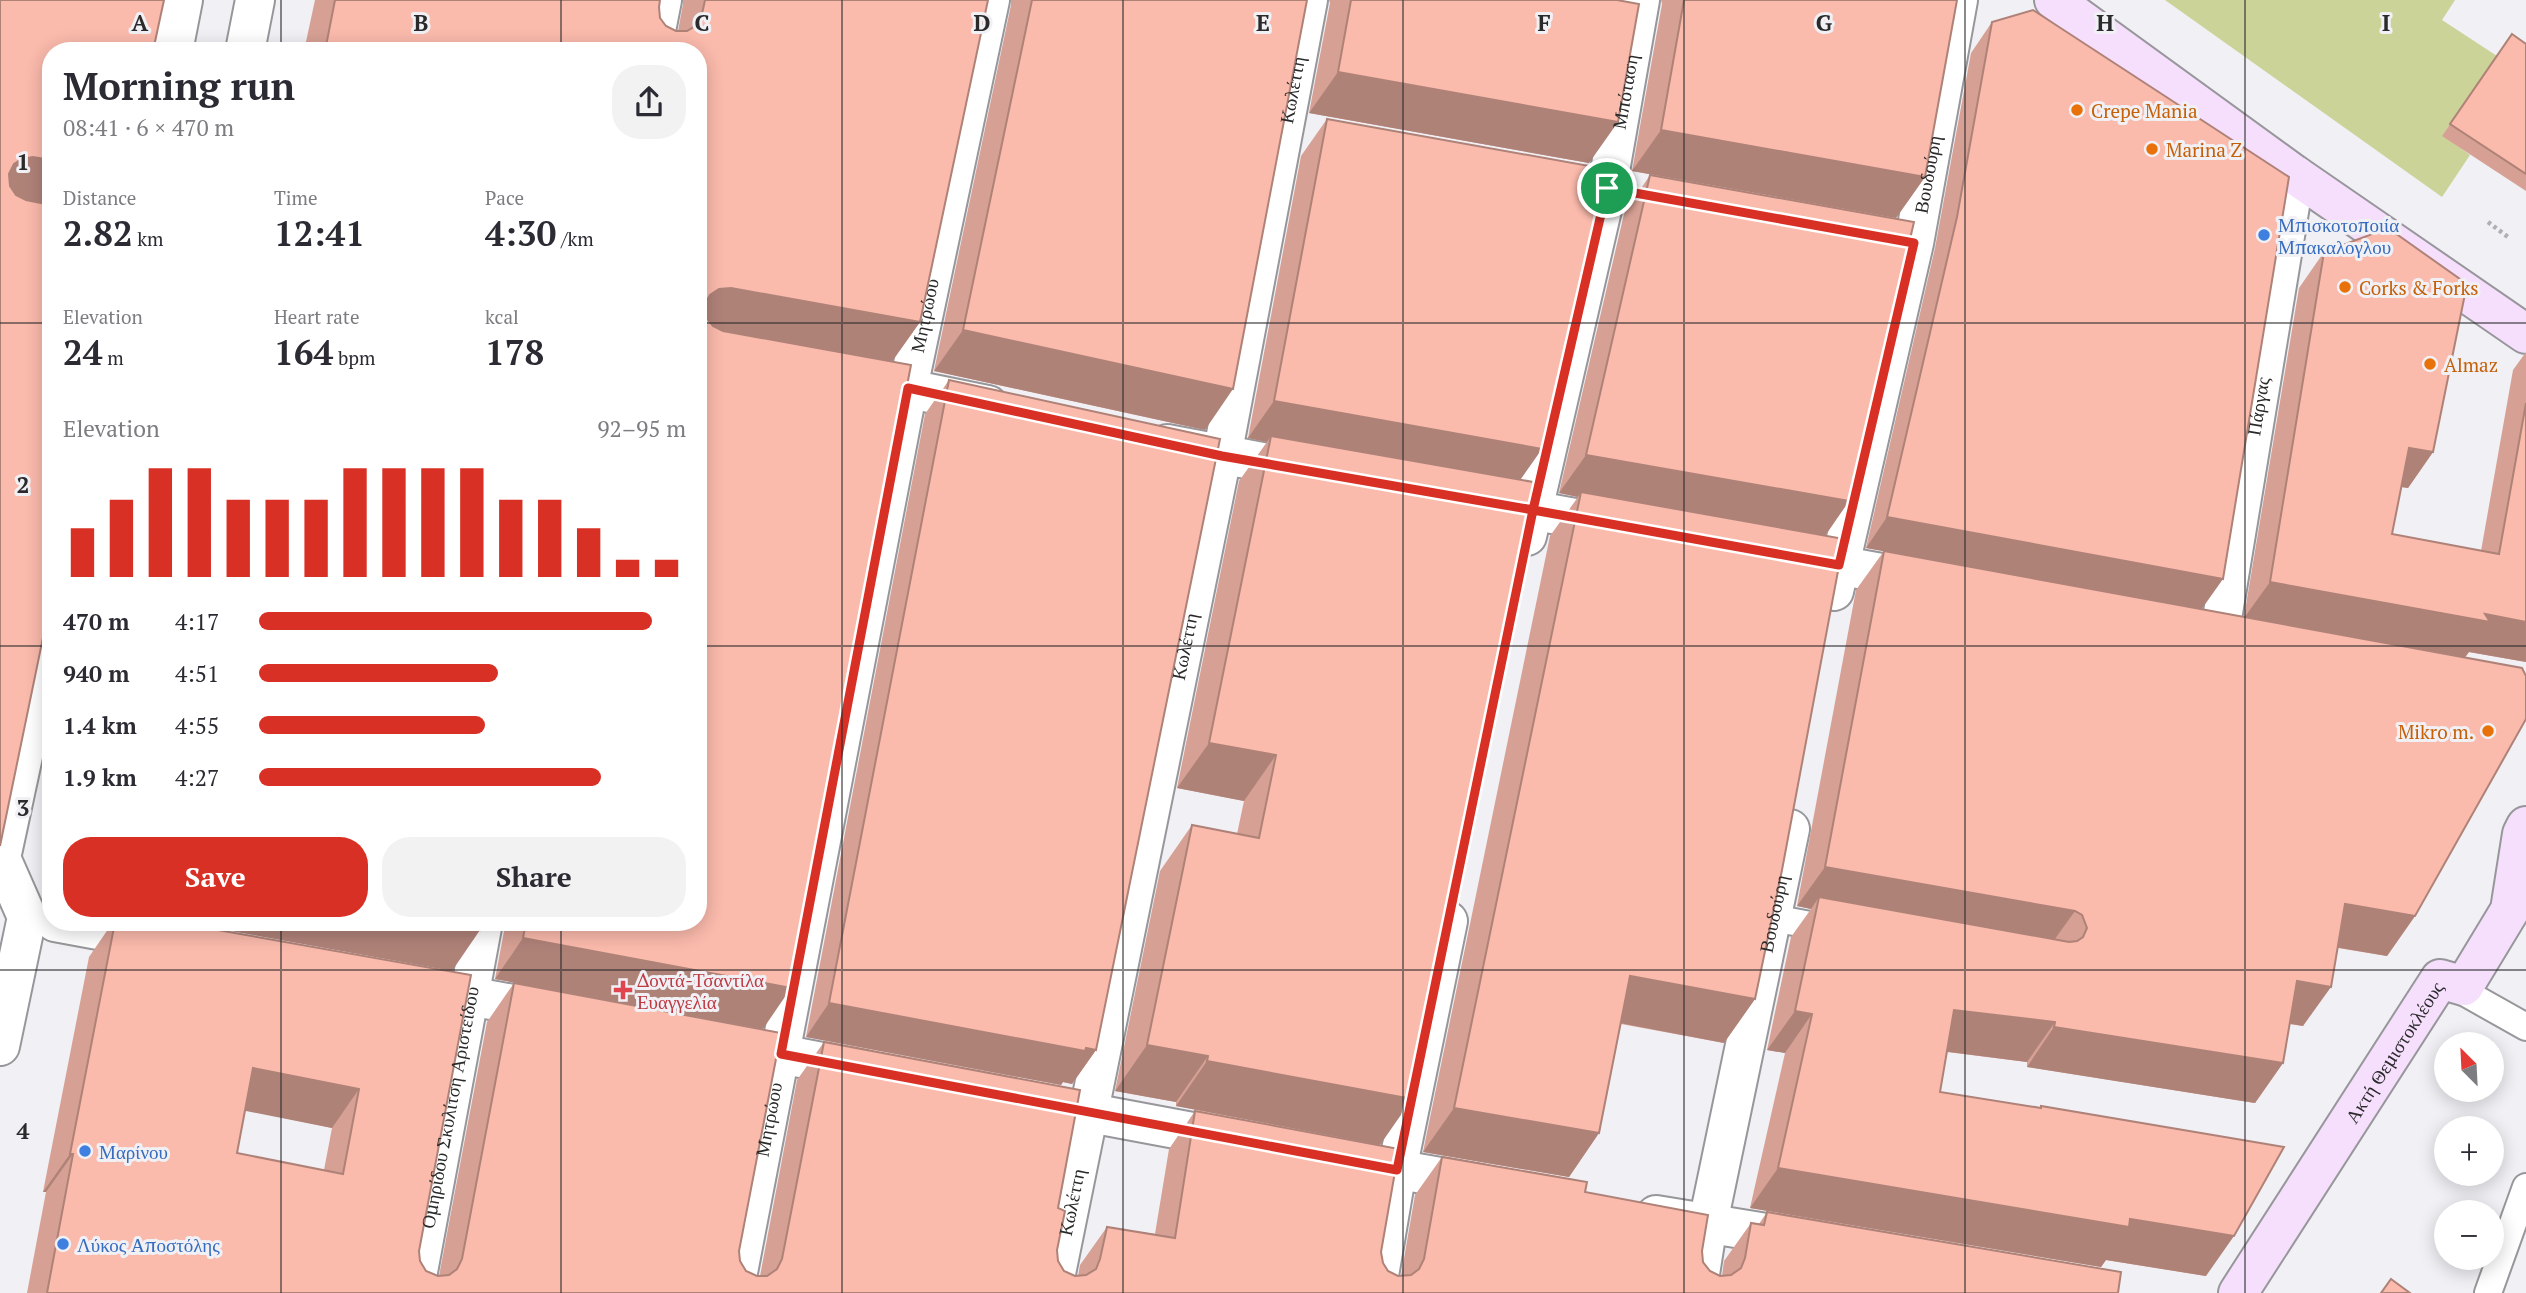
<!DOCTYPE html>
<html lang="en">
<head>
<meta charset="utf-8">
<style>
  body { margin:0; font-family:"PT Serif",serif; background:#f2f2f3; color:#2b2b33; height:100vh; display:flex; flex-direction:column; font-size:26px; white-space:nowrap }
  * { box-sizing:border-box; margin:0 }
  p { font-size:23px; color:#7c7c81 }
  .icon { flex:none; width:38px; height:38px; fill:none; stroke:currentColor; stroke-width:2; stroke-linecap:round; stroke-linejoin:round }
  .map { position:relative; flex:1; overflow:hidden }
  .side { position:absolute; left:42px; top:42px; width:665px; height:889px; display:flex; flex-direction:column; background:#fff; border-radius:28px; box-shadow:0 4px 18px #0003 }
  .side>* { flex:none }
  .needle { width:46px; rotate:336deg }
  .buttons { position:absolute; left:2434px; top:1032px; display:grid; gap:14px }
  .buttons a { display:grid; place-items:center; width:70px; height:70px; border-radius:50%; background:#fff; box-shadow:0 4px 18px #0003; font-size:35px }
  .pin { position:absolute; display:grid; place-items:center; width:60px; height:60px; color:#fff; margin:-30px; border:4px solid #fff; border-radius:50%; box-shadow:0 2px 7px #0007 }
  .round { display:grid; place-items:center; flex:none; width:74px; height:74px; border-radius:28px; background:#f2f2f3 }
  .headline { display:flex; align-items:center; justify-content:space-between; height:119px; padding:0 21px }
  h1 { font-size:38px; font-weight:600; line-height:52px }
  .stats { display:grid; grid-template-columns:repeat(3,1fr); gap:10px; height:119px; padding:7px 21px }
  .stats div { display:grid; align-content:center }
  .stats b { font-size:35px; font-weight:600 }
  .stats small { font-size:19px; font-weight:400 }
  .stats p { font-size:19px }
  .chart { height:196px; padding:14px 21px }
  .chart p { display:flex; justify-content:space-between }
  .chart svg { width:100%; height:126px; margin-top:7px; stroke:#d93025; stroke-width:6 }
  .cta { display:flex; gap:14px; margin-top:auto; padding:14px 21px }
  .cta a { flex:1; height:80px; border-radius:28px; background:#d93025; color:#fff; font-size:28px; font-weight:600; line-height:80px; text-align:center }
  .cta a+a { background:#f2f2f3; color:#2b2b33 }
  ul { padding:0 21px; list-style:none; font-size:23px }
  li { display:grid; grid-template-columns:112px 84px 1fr; align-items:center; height:52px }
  li i { height:18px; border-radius:9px; background:#d93025 }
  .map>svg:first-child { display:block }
  .green { fill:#cbd398 }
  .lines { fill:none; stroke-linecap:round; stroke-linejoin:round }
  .service-casing { stroke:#97979b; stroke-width:30 }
  .minor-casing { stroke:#97979b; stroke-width:42 }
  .tertiary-casing { stroke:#97979b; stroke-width:42 }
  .secondary-casing { stroke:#97979b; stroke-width:42 }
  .path { stroke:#b0b0b4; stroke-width:4.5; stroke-dasharray:3.5 3.5; stroke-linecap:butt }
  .service { stroke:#fff; stroke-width:26 }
  .minor { stroke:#fff; stroke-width:38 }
  .tertiary { stroke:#fff; stroke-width:38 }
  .secondary { stroke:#f6dffc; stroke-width:38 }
  .wall { fill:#d7a094; fill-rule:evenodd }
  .shaded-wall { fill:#af8278 }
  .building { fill:#fabaac; stroke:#af8278; stroke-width:2; fill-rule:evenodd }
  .route-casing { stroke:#fff; stroke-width:14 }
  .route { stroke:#d93025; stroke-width:9 }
  .grid { fill:none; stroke:#2a2a2b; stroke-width:2; stroke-opacity:0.55 }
  .food-dot { fill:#e8710a; stroke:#f0f0f5; stroke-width:2.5 }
  .shop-dot { fill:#3f7fe0; stroke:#f0f0f5; stroke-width:2.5 }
  .health-dot { fill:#e0444e; stroke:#f0f0f5; stroke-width:2.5 }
  .labels { text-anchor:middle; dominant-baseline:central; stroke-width:6; stroke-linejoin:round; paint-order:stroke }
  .street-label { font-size:19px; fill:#2a2a2b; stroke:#f0f0f5 }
  .food-label { font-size:19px; fill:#c56008; stroke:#f0f0f5; text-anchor:start }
  .shop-label { font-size:19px; fill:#366cbe; stroke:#f0f0f5; text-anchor:start }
  .health-label { font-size:19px; fill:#be3a42; stroke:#f0f0f5; text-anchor:start }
  .grid-label { font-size:23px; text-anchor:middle; font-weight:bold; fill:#2a2a2b; stroke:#f0f0f5; stroke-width:6; stroke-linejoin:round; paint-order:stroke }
</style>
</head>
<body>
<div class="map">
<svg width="2526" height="1293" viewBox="0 0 2526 1293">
  <rect width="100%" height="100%" fill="#f0f0f5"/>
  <path class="green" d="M 2165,0 L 2455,0 L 2442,20 L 2497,56 L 2443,135 L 2470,155 L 2442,197 Z"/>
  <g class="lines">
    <defs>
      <g id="service">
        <path d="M 1773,918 L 1837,930"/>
        <path d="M 2448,983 L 2526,1027"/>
        <path d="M 2488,1293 L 2526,1187"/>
      </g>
      <g id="minor">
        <path d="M 652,51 L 662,0"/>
        <path d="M 855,378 L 988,405"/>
        <path d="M 1167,444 L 1304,470"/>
        <path d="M 1480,501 L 1614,525"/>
        <path id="s1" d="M 1527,536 L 1607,188 L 1640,0"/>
        <path d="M 1787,556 L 1920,580"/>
        <path id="s2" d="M 1834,591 L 1914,243 L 1958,0"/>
        <path id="s3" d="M 2219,637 L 2295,175"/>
        <path d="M 55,922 L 158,941"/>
        <path d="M 414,986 L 551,1011"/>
        <path d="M 727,1044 L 864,1070"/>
        <path d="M 1026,1101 L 1235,1140"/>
        <path d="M 1343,1160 L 1480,1184"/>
        <path d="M 1656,1215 L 1797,1238"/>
        <path id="s4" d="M 414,1293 L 483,922"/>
        <path id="s5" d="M 734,1293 L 908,388 L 990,0"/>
        <path id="s6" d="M 1052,1293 L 1222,456 L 1308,0"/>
        <path d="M 1376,1293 L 1397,1170 L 1448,921"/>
        <path id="s7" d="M 1697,1293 L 1708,1223 L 1790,829"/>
      </g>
      <g id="tertiary">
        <path d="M 173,51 L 183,0"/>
        <path d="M 245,51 L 255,0"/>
        <path d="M 0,1046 L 27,917 L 1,858 L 51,626"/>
      </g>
      <g id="secondary">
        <path d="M 2054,0 L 2295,175 L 2526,334"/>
        <path id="s8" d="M 2238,1293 L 2440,979 L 2464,986 L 2510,910 L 2522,834 L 2526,826"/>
      </g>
    </defs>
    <use href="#service" class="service-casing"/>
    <use href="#minor" class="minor-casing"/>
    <use href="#tertiary" class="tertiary-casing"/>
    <use href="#secondary" class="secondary-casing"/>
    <path class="path" d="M 2488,222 L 2508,237"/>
    <use href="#service" class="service"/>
    <use href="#minor" class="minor"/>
    <use href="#tertiary" class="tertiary"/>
    <use href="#secondary" class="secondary"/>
  </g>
  <g class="wall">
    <path d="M 315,0 L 660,0 L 659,7 L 660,18 L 666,26 L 676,31 L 678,31 L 683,4 L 683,0 L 988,0 L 920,322 L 892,361 L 763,1029 L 495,979 L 505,926 L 504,922 L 698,922 L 698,51 L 304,51 Z"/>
    <path d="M 1011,0 L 1307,0 L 1205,430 L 934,371 L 1011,5 Z"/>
    <path d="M 1329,0 L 1617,0 L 1589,163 L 1309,113 L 1330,3 Z"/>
    <path d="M 1661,0 L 1957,0 L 1925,177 L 1896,218 L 1632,171 L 1662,4 Z"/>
    <path d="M 1992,22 L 2202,609 L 2244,617 L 2299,288 L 2324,252 L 2433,452 L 2408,488 L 2401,487 L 2392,534 L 2481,551 L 2513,370 L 2526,352 L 2526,662 L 2469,652 L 2465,658 L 2415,916 L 2387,956 L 2338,948 L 2303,1026 L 2289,1024 L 2283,1063 L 2255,1103 L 2027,1067 L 2027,1062 L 1947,1052 L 1940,1092 L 2039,1108 L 2041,1106 L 2206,1276 L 2106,1260 L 2101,1267 L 1750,1208 L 1785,1053 L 1767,1050 L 1791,937 L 1811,909 L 1797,906 L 1856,590 L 1884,551 L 1866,548 L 1935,248 L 1971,53 Z"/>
    <path d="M 2512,34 L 2526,44 L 2526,191 L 2442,136 Z"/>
    <path d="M 1327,119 L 1520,480 L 1380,1145 L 1176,1106 L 1176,1102 L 1115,1091 L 1160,871 L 1192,825 L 1237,834 L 1244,801 L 1177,788 L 1239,481 L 1267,442 L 1248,438 L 1301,156 Z"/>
    <path d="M 1650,175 L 1849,501 L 1825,536 L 1755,999 L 1724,1043 L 1621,1024 L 1599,1133 L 1569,1177 L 1423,1152 L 1550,536 L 1578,497 L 1559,493 L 1624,214 Z"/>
    <path d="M 949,380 L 1096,1050 L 1072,1084 L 1063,1082 L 1061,1085 L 806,1037 L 925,414 Z"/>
    <path d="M 113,922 L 173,922 L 471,975 L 419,1251 L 420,1261 L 426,1271 L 438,1276 L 439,1276 L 487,1022 L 514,983 L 739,1251 L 740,1261 L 746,1271 L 757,1276 L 760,1276 L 797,1080 L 824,1042 L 1058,1208 L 1058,1261 L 1064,1271 L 1075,1276 L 1078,1276 L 1080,1265 L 1107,1227 L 1155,1234 L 1169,1149 L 1195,1111 L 1381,1252 L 1383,1263 L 1388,1271 L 1398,1276 L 1401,1276 L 1415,1195 L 1442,1157 L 1585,1192 L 1702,1251 L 1703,1262 L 1710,1271 L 1720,1276 L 1722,1276 L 1724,1261 L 1751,1223 L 1759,1224 L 1767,1212 L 2118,1293 L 27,1293 L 46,1192 L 43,1192 L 89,957 ZM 245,1110 L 332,1128 L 324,1170 L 237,1153 Z"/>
  </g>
  <g class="shaded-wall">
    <path d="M 1338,72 L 1618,122 L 1589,163 L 1309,113 Z"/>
    <path d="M 1661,130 L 1925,177 L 1896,218 L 1632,171 Z"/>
    <path d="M 33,157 L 51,160 L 51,209 L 3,200 L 0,184 L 14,164 L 22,159 Z"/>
    <path d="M 731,288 L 920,322 L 891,363 L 702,328 L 698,312 L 710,295 L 719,289 Z"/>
    <path d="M 963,330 L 1233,389 L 1205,430 L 934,371 Z"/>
    <path d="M 1274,401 L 1542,449 L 1516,486 L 1271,436 L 1267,442 L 1248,438 Z"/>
    <path d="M 2409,448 L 2433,452 L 2408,488 L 2383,484 Z"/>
    <path d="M 1586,455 L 1849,501 L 1822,540 L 1581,492 L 1578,497 L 1559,493 Z"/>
    <path d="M 1887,517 L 2223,579 L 2201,610 L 1866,548 Z"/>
    <path d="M 2270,582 L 2485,614 L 2526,622 L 2526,662 L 2469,652 L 2464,658 L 2244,618 Z"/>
    <path d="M 1209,743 L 1276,755 L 1244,801 L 1177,788 Z"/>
    <path d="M 1825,867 L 2075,911 L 2047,950 L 1819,897 L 1811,909 L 1797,906 Z"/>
    <path d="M 2345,904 L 2415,916 L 2387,956 L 2317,944 Z"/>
    <path d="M 181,922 L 439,922 L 480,930 L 452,971 Z"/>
    <path d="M 523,938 L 791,988 L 763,1029 L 495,979 Z"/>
    <path d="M 1630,976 L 1755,999 L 1724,1043 L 1599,1019 Z"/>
    <path d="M 2297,981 L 2331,987 L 2303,1026 L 2269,1020 Z"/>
    <path d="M 829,1003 L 1086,1048 L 1096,1050 L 1072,1084 L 1063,1082 L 1061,1085 L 806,1037 Z"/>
    <path d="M 1954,1010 L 2055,1022 L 2027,1062 L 1926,1049 Z"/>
    <path d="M 1795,1011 L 1812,1014 L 1785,1053 L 1767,1050 Z"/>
    <path d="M 2054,1027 L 2283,1063 L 2255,1103 L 2027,1067 Z"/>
    <path d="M 1147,1045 L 1208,1056 L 1176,1102 L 1115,1091 Z"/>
    <path d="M 1207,1061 L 1412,1099 L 1380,1145 L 1176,1106 Z"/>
    <path d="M 253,1068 L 359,1089 L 332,1128 L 226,1107 Z"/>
    <path d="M 1454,1108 L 1599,1133 L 1569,1177 L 1423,1152 Z"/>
    <path d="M 70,1154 L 73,1154 L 46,1192 L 43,1192 Z"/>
    <path d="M 1778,1168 L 2130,1219 L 2234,1236 L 2206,1276 L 2106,1260 L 2101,1267 L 1750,1208 Z"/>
  </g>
  <g class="building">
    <path d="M 0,0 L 164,0 L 153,51 L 51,51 L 51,160 L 33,157 L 22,159 L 14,164 L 9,174 L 10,186 L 16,195 L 26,200 L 51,205 L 51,599 L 0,846 Z"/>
    <path d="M 335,0 L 660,0 L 659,7 L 660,18 L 666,26 L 676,31 L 687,31 L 697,25 L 702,14 L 705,0 L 988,0 L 920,322 L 731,288 L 719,289 L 710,295 L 705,304 L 706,317 L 713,326 L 723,331 L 911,365 L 791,988 L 523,938 L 526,922 L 698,922 L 698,51 L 325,51 Z"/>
    <path d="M 1032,0 L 1307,0 L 1233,389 L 963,330 Z"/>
    <path d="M 1351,0 L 1617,0 L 1639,4 L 1618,122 L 1338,72 Z"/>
    <path d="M 1684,0 L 1957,0 L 1925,177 L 1661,130 Z"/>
    <path d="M 2033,10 L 2289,177 L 2223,579 L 1887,517 L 1957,217 L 1992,22 Z"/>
    <path d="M 2512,34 L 2526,44 L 2526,174 L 2450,124 Z"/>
    <path d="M 1327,119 L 1606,169 L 1542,449 L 1274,401 Z"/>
    <path d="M 1650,175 L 1914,222 L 1849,501 L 1586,455 Z"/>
    <path d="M 2388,228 L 2467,284 L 2433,452 L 2409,448 L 2392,534 L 2499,554 L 2526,403 L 2526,622 L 2485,614 L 2490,622 L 2270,582 L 2324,252 Z"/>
    <path d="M 949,380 L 1220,439 L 1096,1050 L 1086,1048 L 1085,1051 L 829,1003 Z"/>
    <path d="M 1271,436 L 1539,483 L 1412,1099 L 1207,1061 L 1208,1056 L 1147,1045 L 1192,825 L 1259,838 L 1276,755 L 1209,743 Z"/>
    <path d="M 1581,492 L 1844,539 L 1782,870 L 1755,999 L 1630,976 L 1599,1133 L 1454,1108 Z"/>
    <path d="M 1884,551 L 2522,668 L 2526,676 L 2526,719 L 2415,916 L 2345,904 L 2331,987 L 2297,981 L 2283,1063 L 2054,1027 L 2055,1022 L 1954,1010 L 1940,1092 L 2041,1108 L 2041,1106 L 2284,1147 L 2234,1236 L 2130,1219 L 2129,1227 L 1778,1168 L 1812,1014 L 1795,1011 L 1819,897 L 2069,942 L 2077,941 L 2083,937 L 2087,928 L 2082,915 L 2075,911 L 1825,867 Z"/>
    <path d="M 115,922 L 173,922 L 471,975 L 419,1251 L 420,1261 L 426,1271 L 438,1276 L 449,1275 L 457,1269 L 462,1259 L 514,983 L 781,1033 L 739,1251 L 740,1261 L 746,1271 L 757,1276 L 767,1276 L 777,1269 L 782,1259 L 824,1042 L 1080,1090 L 1058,1208 L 1065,1211 L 1057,1250 L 1058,1261 L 1064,1271 L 1075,1276 L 1086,1275 L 1096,1269 L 1100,1259 L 1107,1227 L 1175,1238 L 1195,1111 L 1399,1149 L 1381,1252 L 1383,1263 L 1388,1271 L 1398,1276 L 1411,1275 L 1419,1269 L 1424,1259 L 1442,1157 L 1587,1182 L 1585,1192 L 1708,1215 L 1702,1251 L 1703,1262 L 1710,1271 L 1720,1276 L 1731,1275 L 1741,1268 L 1745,1258 L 1751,1223 L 1764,1225 L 1767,1212 L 2121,1272 L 2118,1293 L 47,1293 L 73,1154 L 70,1154 ZM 253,1068 L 359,1089 L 343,1174 L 237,1153 Z"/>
    <path d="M 439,922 L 482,922 L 480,930 Z"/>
    <path d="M 2391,1279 L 2410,1293 L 2381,1293 Z"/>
  </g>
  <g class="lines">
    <defs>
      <path id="route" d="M 1607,188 L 1533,510 L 1222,456 L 908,388 L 781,1054 L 1397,1170 L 1533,510 L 1839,565 L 1914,243 L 1607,188"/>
    </defs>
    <use href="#route" class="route-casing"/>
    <use href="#route" class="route"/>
  </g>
  <path class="grid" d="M 281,0 L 281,51M 561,0 L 561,51M 842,0 L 842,1293M 1123,0 L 1123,1293M 1403,0 L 1403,1293M 1684,0 L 1684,1293M 1965,0 L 1965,1293M 2245,0 L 2245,1293M 0,323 L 51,323M 698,323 L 2526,323M 0,646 L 51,646M 698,646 L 2526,646M 281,922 L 281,1293M 561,922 L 561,1293M 0,970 L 2526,970"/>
  <g class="food-dot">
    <circle cx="2077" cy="110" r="7"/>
    <circle cx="2152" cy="149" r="7"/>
    <circle cx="2345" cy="287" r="7"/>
    <circle cx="2430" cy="364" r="7"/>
    <circle cx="2488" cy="731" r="7"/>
  </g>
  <g class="shop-dot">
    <circle cx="2264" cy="235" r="7"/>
    <circle cx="85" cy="1151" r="7"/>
    <circle cx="63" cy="1244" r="7"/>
  </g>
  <path class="health-dot" d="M619.5 979.5h7v7h7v7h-7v7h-7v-7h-7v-7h7z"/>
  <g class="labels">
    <g class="street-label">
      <text stroke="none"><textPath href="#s6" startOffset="1227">Κωλέττη</textPath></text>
      <text stroke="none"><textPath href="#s1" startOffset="455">Μπόταση</textPath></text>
      <text stroke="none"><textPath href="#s2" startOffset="427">Βουδούρη</textPath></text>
      <text stroke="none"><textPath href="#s5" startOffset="996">Μητρώου</textPath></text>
      <text stroke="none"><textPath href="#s3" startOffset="234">Πάργας</textPath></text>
      <text stroke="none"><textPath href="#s6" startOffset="660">Κωλέττη</textPath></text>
      <text stroke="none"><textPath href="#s7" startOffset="387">Βουδούρη</textPath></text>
      <text stroke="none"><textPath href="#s8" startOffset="287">Ακτή Θεμιστοκλέους</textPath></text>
      <text stroke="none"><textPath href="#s4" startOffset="189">Ομηρίδου Σκυλίτση Αριστείδου</textPath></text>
      <text stroke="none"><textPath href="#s5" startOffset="177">Μητρώου</textPath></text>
      <text stroke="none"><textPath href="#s6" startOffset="93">Κωλέττη</textPath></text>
    </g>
    <g class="food-label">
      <text x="2091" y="110">Crepe Mania</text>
      <text x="2166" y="149">Marina Z</text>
      <text x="2359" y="287">Corks &amp; Forks</text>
      <text x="2444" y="364">Almaz</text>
      <text x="2474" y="731" text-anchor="end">Mikro m.</text>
    </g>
    <g class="shop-label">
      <text x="2278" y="224">Μπισκοτοποιία<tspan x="2278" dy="22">Μπακαλογλου</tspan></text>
      <text x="99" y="1151">Μαρίνου</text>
      <text x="77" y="1244">Λύκος Αποστόλης</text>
    </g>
    <g class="health-label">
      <text x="637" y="979">Δοντά-Τσαντίλα<tspan x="637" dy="22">Ευαγγελία</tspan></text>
    </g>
  </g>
  <g class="grid-label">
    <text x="140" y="31">A</text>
    <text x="421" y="31">B</text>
    <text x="702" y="31">C</text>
    <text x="982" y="31">D</text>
    <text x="1263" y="31">E</text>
    <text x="1544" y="31">F</text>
    <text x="1824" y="31">G</text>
    <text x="2105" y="31">H</text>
    <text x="2386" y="31">I</text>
    <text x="23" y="170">1</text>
    <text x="23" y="493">2</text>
    <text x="23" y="816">3</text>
    <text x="23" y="1139">4</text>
  </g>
</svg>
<div class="buttons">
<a><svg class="needle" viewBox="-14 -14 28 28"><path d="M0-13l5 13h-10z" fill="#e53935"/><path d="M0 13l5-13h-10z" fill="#7c7c81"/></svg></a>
<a>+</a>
<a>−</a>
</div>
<div class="pin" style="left:1607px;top:188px;background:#1e9e55"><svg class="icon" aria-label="arrive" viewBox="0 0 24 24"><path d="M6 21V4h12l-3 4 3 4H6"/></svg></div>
<section class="side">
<div class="headline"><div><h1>Morning run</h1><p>08:41 · 6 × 470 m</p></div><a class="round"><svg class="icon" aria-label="share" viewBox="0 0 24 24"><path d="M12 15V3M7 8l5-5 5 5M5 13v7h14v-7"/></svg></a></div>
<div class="stats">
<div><p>Distance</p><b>2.82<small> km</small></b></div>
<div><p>Time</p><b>12:41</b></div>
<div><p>Pace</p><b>4:30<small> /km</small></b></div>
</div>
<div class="stats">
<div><p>Elevation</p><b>24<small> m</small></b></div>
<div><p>Heart rate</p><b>164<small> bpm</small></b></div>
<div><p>kcal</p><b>178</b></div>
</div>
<div class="chart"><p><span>Elevation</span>92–95 m</p>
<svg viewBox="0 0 160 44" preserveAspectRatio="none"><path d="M5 44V27M15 44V17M25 44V6M35 44V6M45 44V17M55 44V17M65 44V17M75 44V6M85 44V6M95 44V6M105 44V6M115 44V17M125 44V17M135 44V27M145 44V38M155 44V38"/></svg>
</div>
<ul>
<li><b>470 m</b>4:17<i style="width:92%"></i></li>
<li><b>940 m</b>4:51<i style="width:56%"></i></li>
<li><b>1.4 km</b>4:55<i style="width:53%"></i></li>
<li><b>1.9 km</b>4:27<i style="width:80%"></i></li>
</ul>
<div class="cta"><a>Save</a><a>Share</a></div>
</section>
</div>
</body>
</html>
